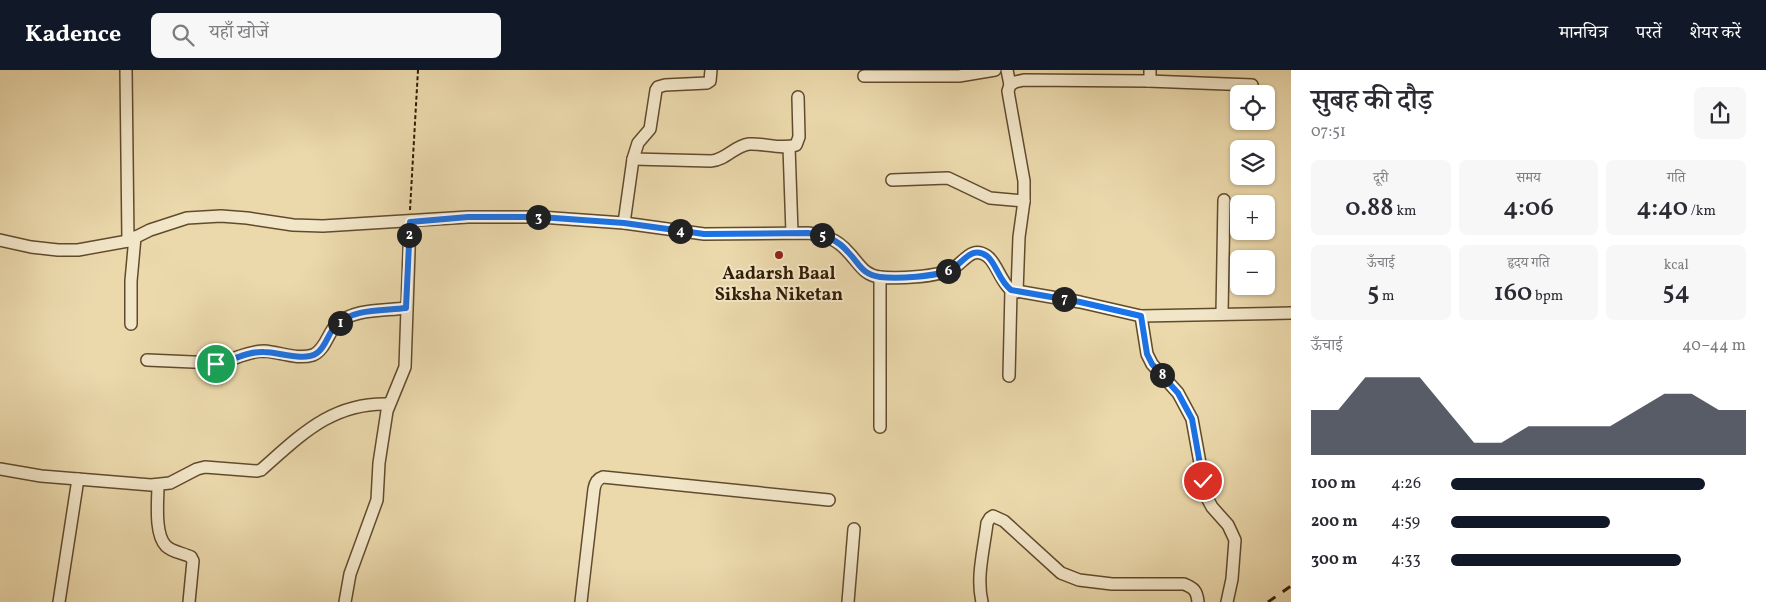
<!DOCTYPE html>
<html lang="hi">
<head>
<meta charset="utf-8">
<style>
  body { margin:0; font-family:Vollkorn,"Noto Serif Devanagari",serif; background:#f7f7f7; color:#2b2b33; height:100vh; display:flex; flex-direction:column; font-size:19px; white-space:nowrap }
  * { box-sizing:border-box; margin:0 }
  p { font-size:16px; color:#7c7c81 }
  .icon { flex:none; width:28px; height:28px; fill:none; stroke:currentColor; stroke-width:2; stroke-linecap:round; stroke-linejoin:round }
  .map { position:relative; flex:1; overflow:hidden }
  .sheet { display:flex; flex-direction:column; background:#fff; width:475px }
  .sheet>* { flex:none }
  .controls { position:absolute; left:1230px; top:15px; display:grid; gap:10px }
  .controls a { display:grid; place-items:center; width:45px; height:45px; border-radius:8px; background:#fff; box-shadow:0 1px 4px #0004; font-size:25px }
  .pin { position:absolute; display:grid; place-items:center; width:42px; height:42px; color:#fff; margin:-21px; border:2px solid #fff; border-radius:50%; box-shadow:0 1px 5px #0007 }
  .km { position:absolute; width:25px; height:25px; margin:-12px; border-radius:50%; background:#222; color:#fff; font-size:14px; line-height:25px; text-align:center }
  .round { display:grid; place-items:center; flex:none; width:52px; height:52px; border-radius:8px; background:#f7f7f7 }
  .head { display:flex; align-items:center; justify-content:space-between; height:85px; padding:0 20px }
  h1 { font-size:28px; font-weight:600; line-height:38px }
  .stats { display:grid; grid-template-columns:repeat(3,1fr); gap:8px; height:85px; padding:5px 20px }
  .stats div { display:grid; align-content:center; border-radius:8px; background:#f7f7f7; text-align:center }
  .stats b { font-size:25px; font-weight:600 }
  .stats small { font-size:14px; font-weight:400 }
  .stats p { font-size:14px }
  .chart { height:140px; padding:10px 20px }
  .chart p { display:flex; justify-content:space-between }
  .chart svg { width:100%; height:90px; margin-top:5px; fill:#111827; opacity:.7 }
  ul { padding:0 20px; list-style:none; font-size:16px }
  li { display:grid; grid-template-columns:80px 60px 1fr; align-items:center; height:38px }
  li i { height:12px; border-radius:6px; background:#111827 }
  header { display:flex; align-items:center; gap:30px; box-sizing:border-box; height:70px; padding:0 25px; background:#111827; color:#fff }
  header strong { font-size:24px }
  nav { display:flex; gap:28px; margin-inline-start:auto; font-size:18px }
  .search { width:350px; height:45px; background:#f7f7f7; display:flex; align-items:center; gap:12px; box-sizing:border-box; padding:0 18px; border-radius:8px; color:#7c7c81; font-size:19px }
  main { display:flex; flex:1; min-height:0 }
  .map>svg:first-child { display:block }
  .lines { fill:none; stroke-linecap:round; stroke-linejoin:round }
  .minor-casing { stroke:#614b2d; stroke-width:14 }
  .path { stroke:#331c03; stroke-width:2; stroke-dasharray:4 2.5; stroke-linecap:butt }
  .minor { stroke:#f2e6c9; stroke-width:11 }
  .rail { stroke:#331c03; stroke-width:3; stroke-dasharray:9 9; stroke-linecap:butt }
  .route-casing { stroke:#fff; stroke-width:10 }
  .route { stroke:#1a73e8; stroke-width:6 }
  .poi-dot { fill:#8f2418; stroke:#f2e6c9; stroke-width:2 }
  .labels { text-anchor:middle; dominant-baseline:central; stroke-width:4; stroke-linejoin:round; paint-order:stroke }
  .poi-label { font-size:18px; font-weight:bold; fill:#331c03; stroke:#f2e6c9 }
</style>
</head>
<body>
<header>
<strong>Kadence</strong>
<div class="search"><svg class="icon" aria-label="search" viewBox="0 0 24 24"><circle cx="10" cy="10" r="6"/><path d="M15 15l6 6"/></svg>यहाँ खोजें</div>
<nav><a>मानचित्र</a><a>परतें</a><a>शेयर करें</a></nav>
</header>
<main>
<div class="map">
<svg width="1291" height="532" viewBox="0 0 1291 532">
  <rect width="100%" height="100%" fill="#ebd9ac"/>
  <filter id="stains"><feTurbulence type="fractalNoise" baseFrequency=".004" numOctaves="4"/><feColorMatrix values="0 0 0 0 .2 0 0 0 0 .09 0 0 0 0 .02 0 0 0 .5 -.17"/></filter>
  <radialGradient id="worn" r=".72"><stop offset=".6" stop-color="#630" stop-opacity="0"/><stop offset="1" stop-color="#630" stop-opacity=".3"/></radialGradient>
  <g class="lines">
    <defs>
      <g id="minor">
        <path d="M 126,0 L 128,171"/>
        <path d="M 1007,0 L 1010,15"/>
        <path d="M 864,6 L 959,6 L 995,0"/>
        <path d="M 1148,11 L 1252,15"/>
        <path d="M 789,77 L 792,163"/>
        <path d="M 633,89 L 711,91 C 726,90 734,76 749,74 C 765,73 781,80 796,75 L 799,67 L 798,27"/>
        <path d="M 892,110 L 948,108 L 990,128 L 1024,131"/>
        <path d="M 624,153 L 633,89 L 638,73 L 650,59 L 656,20 L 658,17 L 665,15 L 707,13 L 710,11 L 711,0"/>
        <path d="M 0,170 L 31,177 L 58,180 L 78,180 L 128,171 L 150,160 L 187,148 L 221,146 L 247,148 L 293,155 L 323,156 L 468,147 L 540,147 L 624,153 L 704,164 L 808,163 C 824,165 837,169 848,182 C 859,193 863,205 880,207 C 896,209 937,207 952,199 C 964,193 971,175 987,186 C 997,193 1000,211 1011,220 L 1080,232 L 1141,246 L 1291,243"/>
        <path d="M 880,207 L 880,357"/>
        <path d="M 1017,222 L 1019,167 L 1024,131 L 1024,111 L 1009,27 L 1008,21 L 1010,15 L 1015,12 L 1024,10 L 1148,11 L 1150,9 L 1150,0"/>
        <path d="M 1222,244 L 1224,130"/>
        <path d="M 1141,246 L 1147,284 L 1152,294 L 1178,323 L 1192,349 L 1206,426 L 1212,437 L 1228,455 L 1235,470 L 1232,509 L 1227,532"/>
        <path d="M 131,254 L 131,211 L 135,167"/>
        <path d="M 147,290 L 216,293 C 232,291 247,281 264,281 C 280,282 297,290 313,285 C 325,280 328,263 336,255 C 353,238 384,241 406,238"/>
        <path d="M 1009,306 L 1011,220"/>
        <path d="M 0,399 L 41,406 L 151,415 L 170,413 L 197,399 L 205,397 L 257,401 L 261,400 C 301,365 332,332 389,334"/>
        <path d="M 158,415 C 158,430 154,464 166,476 C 172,482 183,483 191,487 L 193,491 L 189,532"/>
        <path d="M 59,532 L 78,409"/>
        <path d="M 345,532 L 350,504 L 377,430 L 379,393 L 387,341 L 405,297 L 410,152"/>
        <path d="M 581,532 L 594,419 C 595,413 597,409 603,407 L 829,430"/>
        <path d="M 848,532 L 854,459"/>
        <path d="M 982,532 C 976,507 984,479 987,453 L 990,448 L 993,446 L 1004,451 L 1061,503 L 1079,510 L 1112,514 L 1184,514 C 1194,518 1197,521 1198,532"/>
      </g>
    </defs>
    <use href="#minor" class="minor-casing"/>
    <path class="path" d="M 410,140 L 418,0"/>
    <use href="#minor" class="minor"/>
    <path class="rail" d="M 1268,532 L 1291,516"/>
  </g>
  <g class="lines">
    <defs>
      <path id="route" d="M 216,294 C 232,291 247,281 264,282 C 279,282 304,292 317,283 C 326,277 328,263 336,255 C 353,238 384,241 406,238 L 410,152 L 468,147 L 540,147 L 624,153 L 704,164 L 808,163 C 824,165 837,169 848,182 C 859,193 862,205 880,207 C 896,209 937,207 952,199 C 963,193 971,175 987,186 C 996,193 999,211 1011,220 L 1080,232 L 1141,246 L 1147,284 L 1152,294 L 1178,323 L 1192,349 L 1203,411"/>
    </defs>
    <use href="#route" class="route-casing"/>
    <use href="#route" class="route"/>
  </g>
  <circle class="poi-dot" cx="779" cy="185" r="5"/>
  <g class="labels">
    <g class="poi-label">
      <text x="779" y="204">Aadarsh Baal<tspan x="779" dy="21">Siksha Niketan</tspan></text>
    </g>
  </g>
  <rect width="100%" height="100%" filter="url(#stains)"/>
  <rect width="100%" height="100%" fill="url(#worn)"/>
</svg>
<div class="controls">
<a><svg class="icon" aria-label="locate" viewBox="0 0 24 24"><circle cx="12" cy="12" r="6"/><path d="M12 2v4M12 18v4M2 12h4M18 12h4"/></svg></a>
<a><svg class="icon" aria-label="layers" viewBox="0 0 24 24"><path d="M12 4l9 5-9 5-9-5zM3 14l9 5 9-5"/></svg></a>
<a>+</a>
<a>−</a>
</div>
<div class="pin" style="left:216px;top:294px;background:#1e9e55"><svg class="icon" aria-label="arrive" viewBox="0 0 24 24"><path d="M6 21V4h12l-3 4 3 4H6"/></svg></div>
<div class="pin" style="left:1203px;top:411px;background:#d93025"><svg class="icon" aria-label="check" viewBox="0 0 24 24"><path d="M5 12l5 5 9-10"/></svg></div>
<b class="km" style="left:340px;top:253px">1</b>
<b class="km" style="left:409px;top:165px">2</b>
<b class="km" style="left:538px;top:147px">3</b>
<b class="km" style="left:680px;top:161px">4</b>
<b class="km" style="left:822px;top:165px">5</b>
<b class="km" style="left:948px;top:201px">6</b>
<b class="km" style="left:1064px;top:229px">7</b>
<b class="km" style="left:1162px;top:305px">8</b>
</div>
<section class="sheet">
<div class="head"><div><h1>सुबह की दौड़</h1><p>07:51</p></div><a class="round"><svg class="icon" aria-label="share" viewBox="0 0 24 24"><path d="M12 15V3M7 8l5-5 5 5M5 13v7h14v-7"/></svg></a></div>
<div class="stats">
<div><p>दूरी</p><b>0.88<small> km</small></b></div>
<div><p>समय</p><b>4:06</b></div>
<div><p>गति</p><b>4:40<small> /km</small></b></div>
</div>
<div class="stats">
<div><p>ऊँचाई</p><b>5<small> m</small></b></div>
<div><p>हृदय गति</p><b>160<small> bpm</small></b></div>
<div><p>kcal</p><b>54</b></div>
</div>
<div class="chart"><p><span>ऊँचाई</span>40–44 m</p>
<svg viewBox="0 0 160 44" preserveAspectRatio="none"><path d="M0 44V22L10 22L20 6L30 6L40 6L50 22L60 38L70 38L80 30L90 30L100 30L110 30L120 22L130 14L140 14L150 22L160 22V44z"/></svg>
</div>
<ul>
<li><b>100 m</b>4:26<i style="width:86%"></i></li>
<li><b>200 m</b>4:59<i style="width:54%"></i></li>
<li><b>300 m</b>4:33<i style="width:78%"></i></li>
</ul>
</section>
</main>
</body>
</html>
